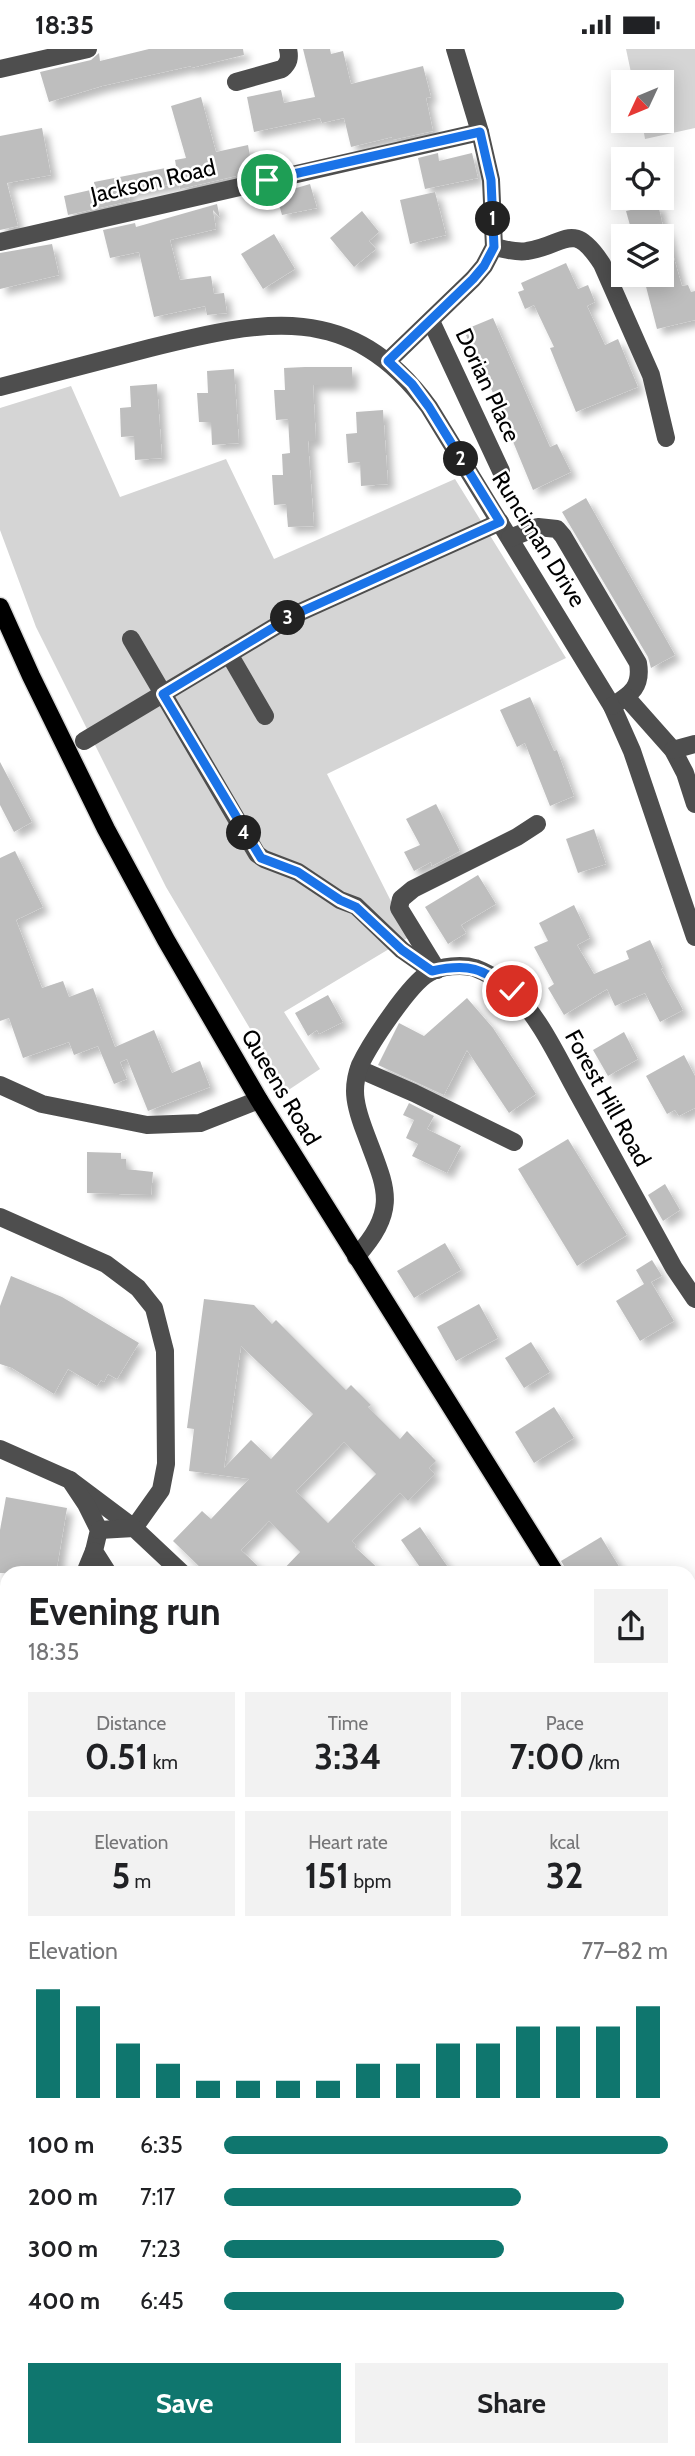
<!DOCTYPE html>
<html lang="en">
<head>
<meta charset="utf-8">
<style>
  body { margin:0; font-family:Cabin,sans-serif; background:#f2f2f2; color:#202124; height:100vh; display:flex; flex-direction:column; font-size:26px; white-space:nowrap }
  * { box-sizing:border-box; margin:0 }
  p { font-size:23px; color:#757577 }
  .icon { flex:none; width:38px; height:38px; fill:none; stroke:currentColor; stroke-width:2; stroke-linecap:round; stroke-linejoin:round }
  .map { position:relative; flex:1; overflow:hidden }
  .drawer { position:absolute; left:0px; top:1517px; width:696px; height:891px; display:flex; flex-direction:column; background:#fff; border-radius:21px 21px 0 0; box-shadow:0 4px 18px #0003 }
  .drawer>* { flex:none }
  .needle { width:46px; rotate:226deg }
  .controls { position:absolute; left:611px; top:21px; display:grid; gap:14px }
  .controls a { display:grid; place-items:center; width:63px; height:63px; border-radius:0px; background:#fff; box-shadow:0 4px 18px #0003; font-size:35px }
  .pin { position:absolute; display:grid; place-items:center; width:60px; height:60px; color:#fff; margin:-30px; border:4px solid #fff; border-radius:50%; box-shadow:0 2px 7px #0007 }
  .km { position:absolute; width:35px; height:35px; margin:-18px; border-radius:50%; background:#222; color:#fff; font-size:19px; line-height:35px; text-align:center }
  .round { display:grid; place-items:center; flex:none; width:74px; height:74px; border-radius:0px; background:#f2f2f2 }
  .summary { display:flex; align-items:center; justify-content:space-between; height:119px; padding:0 28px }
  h1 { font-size:38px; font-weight:800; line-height:52px }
  .metrics { display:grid; grid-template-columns:repeat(3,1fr); gap:10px; height:119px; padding:7px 28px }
  .metrics div { display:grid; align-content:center; border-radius:0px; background:#f2f2f2; text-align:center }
  .metrics b { font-size:35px; font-weight:800 }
  .metrics small { font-size:19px; font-weight:400 }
  .metrics p { font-size:19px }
  .chart { height:196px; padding:14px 28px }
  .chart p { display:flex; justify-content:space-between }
  .chart svg { width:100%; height:126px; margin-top:7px; stroke:#0f766e; stroke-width:6 }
  .action { display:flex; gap:14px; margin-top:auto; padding:14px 28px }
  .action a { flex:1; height:80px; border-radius:0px; background:#0f766e; color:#fff; font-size:28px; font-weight:800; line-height:80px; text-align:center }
  .action a+a { background:#f2f2f2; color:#202124 }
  ul { padding:0 28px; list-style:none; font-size:23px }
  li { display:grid; grid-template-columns:112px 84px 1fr; align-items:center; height:52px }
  li i { height:18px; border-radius:9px; background:#0f766e }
  .status { display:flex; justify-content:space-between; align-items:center; height:49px; padding:0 35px; background:#fff; direction:ltr }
  .status svg { height:19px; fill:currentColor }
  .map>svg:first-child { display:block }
  .green { fill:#d5d5d5 }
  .building { fill:#bebebe; fill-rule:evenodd; filter:url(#shadow) }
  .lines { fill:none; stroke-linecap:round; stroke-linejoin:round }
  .major-casing { stroke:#dbdbdb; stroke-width:21 }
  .minor { stroke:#4e4e4e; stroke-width:18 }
  .major { stroke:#000; stroke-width:18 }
  .route-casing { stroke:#fff; stroke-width:14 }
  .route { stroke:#1a73e8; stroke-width:9 }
  .labels { text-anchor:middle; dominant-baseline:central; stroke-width:5; stroke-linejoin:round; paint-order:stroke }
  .street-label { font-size:23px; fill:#000; stroke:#fff }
</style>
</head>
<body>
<div class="status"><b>18:35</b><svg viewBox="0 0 49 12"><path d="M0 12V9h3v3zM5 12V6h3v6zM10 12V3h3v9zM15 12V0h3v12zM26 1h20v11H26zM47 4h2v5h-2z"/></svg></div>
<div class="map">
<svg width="695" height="2407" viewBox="0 0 695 2407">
  <defs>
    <filter id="shadow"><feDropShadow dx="6" dy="6" stdDeviation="3.5" flood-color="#0004"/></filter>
  </defs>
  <rect width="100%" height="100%" fill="#fff"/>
  <g class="green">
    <path d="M 626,0 L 695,0 L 695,79 L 645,90 L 642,72 L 662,72 L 662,33 L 633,33 Z"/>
    <path d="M 71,337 L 120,448 L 226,410 L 274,510 L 455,430 L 566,609 L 327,725 L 409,888 L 284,963 L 320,1020 L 287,1042 L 166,838 L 36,578 L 0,481 L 0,359 Z"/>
  </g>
  <g class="building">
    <path d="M 149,0 L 243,0 L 244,6 L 191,19 L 191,17 L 102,37 L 49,53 L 40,23 L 91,11 L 99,4 L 100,12 Z"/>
    <path d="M 303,0 L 330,0 L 331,5 L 343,2 L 351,35 L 423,17 L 431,48 L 426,49 L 433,82 L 392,91 L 392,88 L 351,98 L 344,69 L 322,74 L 320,69 L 254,83 L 247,48 L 281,41 L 284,54 L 315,48 Z"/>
    <path d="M 201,48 L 216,103 L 248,96 L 253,123 L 180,140 L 179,134 L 128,144 L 130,152 L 68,166 L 64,147 L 95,140 L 94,133 L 176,117 L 175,111 L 186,109 L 171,57 Z"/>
    <path d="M 42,79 L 51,126 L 7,134 L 18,177 L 0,181 L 0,87 Z"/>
    <path d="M 438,104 L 439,112 L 472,104 L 478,129 L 425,140 L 418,109 Z"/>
    <path d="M 310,135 L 317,159 L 282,166 L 276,145 Z"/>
    <path d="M 435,143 L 446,186 L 410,195 L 400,151 Z"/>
    <path d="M 217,155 L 220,169 L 213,161 L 216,180 L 170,191 L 180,231 L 211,227 L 214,245 L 224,244 L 227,264 L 207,266 L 205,257 L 154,268 L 139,203 L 110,209 L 103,181 L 135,174 L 136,178 Z"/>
    <path d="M 658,155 L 664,182 L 666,182 L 682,237 L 688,236 L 691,243 L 695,242 L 695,271 L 657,280 L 643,226 L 662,226 L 662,187 L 633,187 L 626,162 Z"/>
    <path d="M 362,162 L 379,183 L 369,192 L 376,200 L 354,218 L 330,189 Z"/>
    <path d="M 274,185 L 295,220 L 263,240 L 241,205 Z"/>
    <path d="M 52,195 L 59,226 L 0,240 L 0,204 Z"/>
    <path d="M 566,214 L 578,240 L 588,236 L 595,253 L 587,257 L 605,296 L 618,290 L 638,338 L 576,363 L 550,299 L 554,298 L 534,256 L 525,260 L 518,243 L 524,241 L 521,234 Z"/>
    <path d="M 493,269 L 550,398 L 557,395 L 571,423 L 533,441 L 483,320 L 480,321 L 464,281 Z"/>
    <path d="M 305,318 L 352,318 L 352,336 L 313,336 L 316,392 L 308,392 L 314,477 L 288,478 L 286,455 L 274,456 L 272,426 L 283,426 L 282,405 L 290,404 L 288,370 L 276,371 L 274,341 L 285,341 L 284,319 Z"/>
    <path d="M 234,320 L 239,394 L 212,396 L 211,373 L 199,373 L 197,344 L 208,344 L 207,322 Z"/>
    <path d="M 157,335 L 162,409 L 135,411 L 134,387 L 121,388 L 120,359 L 131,358 L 130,337 Z"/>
    <path d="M 383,361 L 388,435 L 361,437 L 360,413 L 348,414 L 346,385 L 357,384 L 356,363 Z"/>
    <path d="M 586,449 L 675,606 L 651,619 L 648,608 L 562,463 Z"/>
    <path d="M 530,648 L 554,702 L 557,701 L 574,747 L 550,757 L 525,694 L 517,698 L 500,661 Z"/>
    <path d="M 0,713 L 32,773 L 14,783 L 0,756 Z"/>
    <path d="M 436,755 L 460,802 L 432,817 L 431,813 L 414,822 L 404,803 L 420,796 L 406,770 Z"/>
    <path d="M 594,780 L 606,815 L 578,824 L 566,790 Z"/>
    <path d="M 15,802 L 43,858 L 16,871 L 42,939 L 63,932 L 69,948 L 93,939 L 115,998 L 154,981 L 172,1024 L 200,1012 L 210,1038 L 148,1062 L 127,1010 L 120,1013 L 127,1030 L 114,1035 L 98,997 L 74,1006 L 69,993 L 23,1009 L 9,969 L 0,972 L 0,809 Z"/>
    <path d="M 478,826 L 496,855 L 461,876 L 466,884 L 448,895 L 425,858 Z"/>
    <path d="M 574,856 L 590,889 L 577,896 L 594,925 L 629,910 L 626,902 L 650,891 L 663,919 L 661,920 L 683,961 L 660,973 L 645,944 L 615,957 L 607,940 L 564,966 L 548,939 L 554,935 L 534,898 L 548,892 L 539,874 Z"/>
    <path d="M 328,946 L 343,973 L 319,985 L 317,981 L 308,987 L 295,964 Z"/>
    <path d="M 467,949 L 493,979 L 536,1045 L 509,1064 L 467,1001 L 444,1046 L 378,1016 L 399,974 L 424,987 Z"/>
    <path d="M 624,983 L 638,1010 L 608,1027 L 593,1001 Z"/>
    <path d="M 684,1006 L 695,1027 L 695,1059 L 679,1067 L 675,1061 L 667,1065 L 646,1027 Z"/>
    <path d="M 409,1054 L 434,1067 L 427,1080 L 461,1097 L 447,1124 L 412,1107 L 418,1095 L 406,1089 L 414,1071 L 403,1066 Z"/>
    <path d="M 568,1090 L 627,1186 L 577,1217 L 518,1120 Z"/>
    <path d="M 87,1103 L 121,1104 L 121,1110 L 126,1110 L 126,1120 L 153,1123 L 151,1146 L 87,1144 Z"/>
    <path d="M 665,1135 L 680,1161 L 663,1172 L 648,1146 Z"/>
    <path d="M 445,1194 L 461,1221 L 414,1249 L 397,1222 Z"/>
    <path d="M 652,1211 L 662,1227 L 651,1233 L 674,1272 L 640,1292 L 616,1252 L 644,1235 L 636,1221 Z"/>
    <path d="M 11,1227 L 62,1248 L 139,1294 L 117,1330 L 108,1325 L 104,1333 L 101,1331 L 97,1337 L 68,1320 L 54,1345 L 12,1319 L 0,1315 L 0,1257 Z"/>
    <path d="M 204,1250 L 254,1256 L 272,1275 L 276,1271 L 346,1341 L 351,1336 L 371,1356 L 368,1358 L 400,1390 L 407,1382 L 436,1412 L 429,1419 L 435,1425 L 408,1452 L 400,1444 L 352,1492 L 356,1496 L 355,1498 L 383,1524 L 280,1524 L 300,1503 L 269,1472 L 241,1501 L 265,1524 L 206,1524 L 173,1492 L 202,1462 L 211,1470 L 249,1430 L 189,1422 L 194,1380 L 187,1379 ZM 241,1297 L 313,1365 L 271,1410 L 251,1391 L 224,1419 ZM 344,1393 L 376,1425 L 328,1474 L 296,1442 Z"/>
    <path d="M 479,1255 L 498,1289 L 456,1312 L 437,1278 Z"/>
    <path d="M 531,1293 L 550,1323 L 524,1339 L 505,1309 Z"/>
    <path d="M 554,1358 L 574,1389 L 534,1414 L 515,1383 Z"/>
    <path d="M 6,1448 L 67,1459 L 56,1524 L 0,1524 L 0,1481 Z"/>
    <path d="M 420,1478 L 452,1524 L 424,1524 L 401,1491 Z"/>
    <path d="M 601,1488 L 623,1524 L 568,1524 L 561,1512 Z"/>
  </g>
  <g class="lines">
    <defs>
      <g id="major">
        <path d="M 0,558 L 31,627 L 106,780 L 166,891 L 259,1051 L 555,1524"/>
        <path d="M 690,1730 L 695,1738"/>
      </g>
    </defs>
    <use href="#major" class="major-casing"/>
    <g class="minor">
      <path d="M 0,20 L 88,0"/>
      <path d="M 236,33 L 282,20 C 289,14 290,9 288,0"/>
      <path d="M 0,193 L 480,83"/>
      <path d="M 494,198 C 505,200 516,204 527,202 C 565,197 572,169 602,215 L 651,326 L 666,389"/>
      <path d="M 431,272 L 501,422"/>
      <path d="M 388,312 L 473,230 L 484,217 L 494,198 L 491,131 L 480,83 L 455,0"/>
      <path d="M 0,338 C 50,325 100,312 150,299 C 263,271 351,251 429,358 L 612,657 L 632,702 L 695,888"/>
      <path d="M 510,489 L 538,478 L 557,480 L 563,487 L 638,614 C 642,637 632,645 612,657"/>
      <path d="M 131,590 L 257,805 L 264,810 L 298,823 L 340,851 L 356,857 L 402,901 L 432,922"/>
      <path d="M 229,605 L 265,667"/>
      <path d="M 626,648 L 673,701 L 685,724 L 695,755"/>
      <path d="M 84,692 L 296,565 L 500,473"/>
      <path d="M 673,701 L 695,695"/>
      <path d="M 437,921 L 399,859 L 401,850 L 413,840 L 517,788 L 537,775"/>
      <path d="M 359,1020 L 414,1044 L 514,1093"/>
      <path d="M 0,1036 L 42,1055 L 147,1076 L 200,1074 L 259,1051"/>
      <path d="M 0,1168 L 106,1215 L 138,1239 L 154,1259 L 165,1302 L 166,1415 L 161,1441 L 134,1479 L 70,1431"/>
      <path d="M 356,1208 C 400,1158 386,1140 365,1083 C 360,1070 355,1056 355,1042 C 355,1034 357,1024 360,1016 C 370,995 410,934 429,924 C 441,917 462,915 475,919 C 488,924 501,932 511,941 C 540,968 558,1009 577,1043 C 609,1102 642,1160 674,1219 L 695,1250"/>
      <path d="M 0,1400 L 70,1431 L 86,1455 L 99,1481 L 94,1502 L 108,1524"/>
      <path d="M 99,1481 L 134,1479 L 182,1524"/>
      <path d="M 85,1524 L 94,1502"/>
      <path d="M 690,1896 L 695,1898"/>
      <path d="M 0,2021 L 7,1978"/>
      <path d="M 690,2039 L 695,2045"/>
      <path d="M 0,2197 L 7,2192"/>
      <path d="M 690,2260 L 695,2267"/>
      <path d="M 656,2401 L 674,2407"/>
      <path d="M 465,2407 L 467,2401"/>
      <path d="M 642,2407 L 644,2401"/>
    </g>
    <use href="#major" class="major"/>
  </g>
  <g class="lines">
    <defs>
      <path id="route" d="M 267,131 L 480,83 L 491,131 L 494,198 L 484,217 L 473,230 L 388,312 L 412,335 L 429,358 L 500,473 L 296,565 L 163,645 L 261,809 L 298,823 L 340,851 L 356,858 L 402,901 L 432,922 C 469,914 482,919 512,942"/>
    </defs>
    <use href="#route" class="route-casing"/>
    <use href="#route" class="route"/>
  </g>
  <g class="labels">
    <g class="street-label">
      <text transform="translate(153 132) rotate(-13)">Jackson Road</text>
      <text transform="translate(488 336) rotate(65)">Dorian Place</text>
      <text transform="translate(539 490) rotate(58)">Runciman Drive</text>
      <text transform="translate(281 1038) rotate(59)">Queens Road</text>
      <text transform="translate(608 1049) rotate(61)">Forest Hill Road</text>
    </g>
  </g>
</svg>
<div class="controls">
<a><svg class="needle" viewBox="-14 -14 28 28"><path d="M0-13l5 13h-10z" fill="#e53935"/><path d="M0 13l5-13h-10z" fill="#757577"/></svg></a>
<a><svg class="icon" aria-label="locate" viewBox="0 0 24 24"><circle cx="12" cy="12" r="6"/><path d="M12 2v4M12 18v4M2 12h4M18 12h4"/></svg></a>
<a><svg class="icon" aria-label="layers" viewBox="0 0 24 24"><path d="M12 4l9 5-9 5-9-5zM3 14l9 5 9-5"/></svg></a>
</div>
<div class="pin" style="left:267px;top:131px;background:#1e9e55"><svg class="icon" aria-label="arrive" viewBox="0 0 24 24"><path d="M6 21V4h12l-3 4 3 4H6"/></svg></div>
<div class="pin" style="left:512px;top:942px;background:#d93025"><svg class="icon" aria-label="check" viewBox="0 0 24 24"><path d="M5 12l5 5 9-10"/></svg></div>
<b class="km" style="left:493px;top:170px">1</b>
<b class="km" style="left:461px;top:410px">2</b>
<b class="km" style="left:288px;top:569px">3</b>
<b class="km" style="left:244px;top:784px">4</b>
<section class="drawer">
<div class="summary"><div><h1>Evening run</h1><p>18:35</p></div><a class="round"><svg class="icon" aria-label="share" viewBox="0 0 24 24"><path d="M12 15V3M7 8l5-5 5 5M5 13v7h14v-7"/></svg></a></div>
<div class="metrics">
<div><p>Distance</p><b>0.51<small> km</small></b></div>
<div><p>Time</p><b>3:34</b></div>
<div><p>Pace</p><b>7:00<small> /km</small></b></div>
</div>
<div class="metrics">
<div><p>Elevation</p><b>5<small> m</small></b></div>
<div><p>Heart rate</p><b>151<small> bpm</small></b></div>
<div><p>kcal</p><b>32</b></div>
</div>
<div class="chart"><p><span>Elevation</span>77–82 m</p>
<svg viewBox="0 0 160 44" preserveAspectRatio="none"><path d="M5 44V6M15 44V12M25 44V25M35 44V32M45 44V38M55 44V38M65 44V38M75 44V38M85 44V32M95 44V32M105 44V25M115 44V25M125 44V19M135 44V19M145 44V19M155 44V12"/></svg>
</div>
<ul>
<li><b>100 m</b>6:35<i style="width:100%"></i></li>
<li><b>200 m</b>7:17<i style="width:67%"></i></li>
<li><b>300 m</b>7:23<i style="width:63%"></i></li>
<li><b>400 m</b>6:45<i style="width:90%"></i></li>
</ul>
<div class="action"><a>Save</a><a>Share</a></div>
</section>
</div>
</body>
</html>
